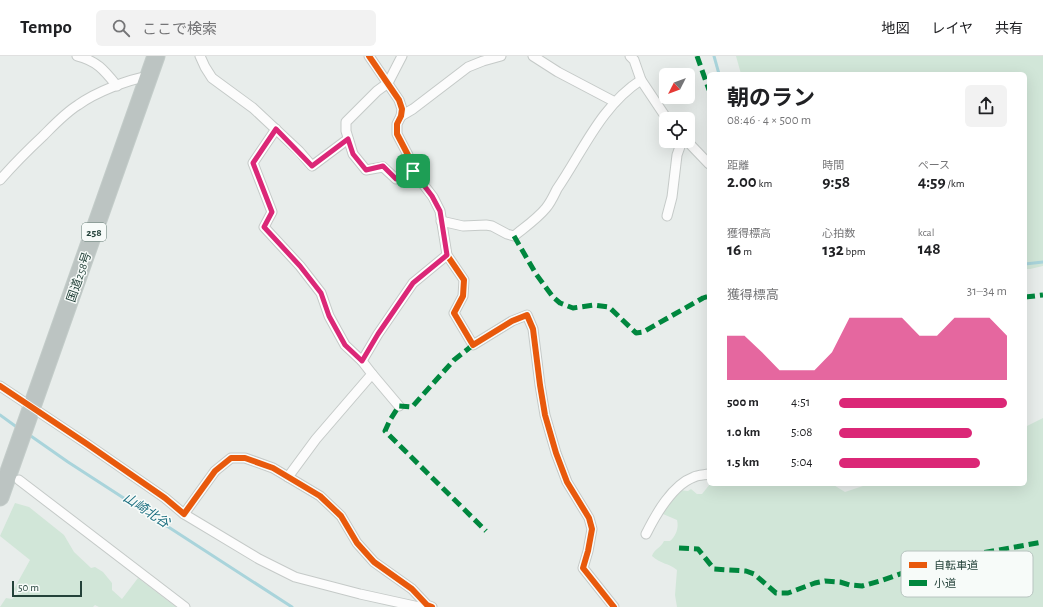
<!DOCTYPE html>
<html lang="ja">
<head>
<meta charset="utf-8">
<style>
  body { margin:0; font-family:"Alegreya Sans","Noto Sans JP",sans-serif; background:#f2f2f2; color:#202124; height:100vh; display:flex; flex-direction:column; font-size:15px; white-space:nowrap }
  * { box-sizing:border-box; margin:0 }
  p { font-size:13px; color:#757577 }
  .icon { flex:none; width:22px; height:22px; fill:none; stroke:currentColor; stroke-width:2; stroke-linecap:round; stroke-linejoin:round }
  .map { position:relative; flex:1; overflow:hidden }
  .panel { position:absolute; left:707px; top:16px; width:320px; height:414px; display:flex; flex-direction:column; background:#fff; border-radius:6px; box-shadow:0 4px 16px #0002 }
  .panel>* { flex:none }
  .needle { width:26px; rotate:228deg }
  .fabs { position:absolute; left:659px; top:12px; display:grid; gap:8px }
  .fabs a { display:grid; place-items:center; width:36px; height:36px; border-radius:6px; background:#fff; box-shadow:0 4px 16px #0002; font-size:20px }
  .scale { position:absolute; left:12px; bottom:10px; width:70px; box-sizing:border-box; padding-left:4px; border:2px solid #24423a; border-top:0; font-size:11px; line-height:14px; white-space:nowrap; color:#24423a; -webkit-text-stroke:3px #f7fbf9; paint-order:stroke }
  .pin { position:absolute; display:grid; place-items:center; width:34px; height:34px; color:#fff; margin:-17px; border-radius:8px; box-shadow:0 2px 6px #0006 }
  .round { display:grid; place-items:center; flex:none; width:42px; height:42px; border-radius:6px; background:#f2f2f2 }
  .overview { display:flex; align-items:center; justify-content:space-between; height:68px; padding:0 20px }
  h1 { font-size:22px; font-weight:700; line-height:30px }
  .stats { display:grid; grid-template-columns:repeat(3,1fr); gap:6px; height:68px; padding:4px 20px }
  .stats div { display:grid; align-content:center }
  .stats b { font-size:17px; font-weight:700 }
  .stats small { font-size:11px; font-weight:400 }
  .stats p { font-size:11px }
  .chart { height:112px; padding:8px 20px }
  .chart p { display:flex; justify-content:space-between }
  .chart svg { width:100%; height:72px; margin-top:4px; fill:#db2777; opacity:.7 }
  ul { padding:0 20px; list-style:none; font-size:13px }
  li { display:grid; grid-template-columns:64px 48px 1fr; align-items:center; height:30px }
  li i { height:10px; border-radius:5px; background:#db2777 }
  header { display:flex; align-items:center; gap:24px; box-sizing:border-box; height:56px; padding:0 20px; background:#fff; border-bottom:1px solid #e0e0e0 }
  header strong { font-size:19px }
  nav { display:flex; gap:22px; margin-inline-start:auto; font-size:14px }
  .search { width:280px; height:36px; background:#f2f2f2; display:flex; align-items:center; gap:10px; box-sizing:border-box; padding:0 14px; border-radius:6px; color:#757577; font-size:15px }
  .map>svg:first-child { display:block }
  .green { fill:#d1e6d8 }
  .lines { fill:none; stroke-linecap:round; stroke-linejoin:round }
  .stream { stroke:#a9d4db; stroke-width:3 }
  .street-casing { stroke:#c5cac8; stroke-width:11 }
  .highway-casing { stroke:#c3ccc9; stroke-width:19 }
  .street { stroke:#fcfcfc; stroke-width:9 }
  .highway { stroke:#bcc4c2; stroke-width:17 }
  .quiet { stroke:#00873e; stroke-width:5; stroke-dasharray:10 5; stroke-linecap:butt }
  .cycleway-casing { stroke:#f7fbf9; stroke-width:8 }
  .cycleway { stroke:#e8590c; stroke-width:6 }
  .route-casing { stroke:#fff; stroke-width:8 }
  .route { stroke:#db2777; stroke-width:5 }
  .labels { text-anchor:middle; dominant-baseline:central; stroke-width:3; stroke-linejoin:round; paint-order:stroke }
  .shield { fill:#f7fbf9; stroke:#637a73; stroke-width:1 }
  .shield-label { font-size:11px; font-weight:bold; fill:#24423a }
  .street-label { font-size:12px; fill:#24423a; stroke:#f7fbf9 }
  .water-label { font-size:13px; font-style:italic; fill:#1c6f80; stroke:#f7fbf9 }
  .key { fill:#f7fbf9; stroke:#b8c4c0; stroke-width:1 }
  .key-label { font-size:11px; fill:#24423a }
</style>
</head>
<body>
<header>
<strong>Tempo</strong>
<div class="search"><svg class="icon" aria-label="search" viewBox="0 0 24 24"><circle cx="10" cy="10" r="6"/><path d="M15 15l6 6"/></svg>ここで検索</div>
<nav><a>地図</a><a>レイヤ</a><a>共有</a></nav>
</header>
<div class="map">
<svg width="1043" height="551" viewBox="0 0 1043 551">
  <rect width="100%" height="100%" fill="#e8edeb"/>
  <g class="green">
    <path d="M 736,0 L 1043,0 L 1043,210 L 1030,213 L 1025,213 L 1025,18 L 741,18 Z"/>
    <path d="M 1043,362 L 1043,551 L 677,551 L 675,539 L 677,514 C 669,507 660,508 652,500 C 654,493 661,492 664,485 L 670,485 C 676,480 679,472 677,464 L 663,458 L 663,455 L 679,434 L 688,435 L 691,433 L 697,438 L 702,438 L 710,428 L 832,428 L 845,436 L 869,428 L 1025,428 L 1025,371 Z"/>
    <path d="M 15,447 L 29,451 L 64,479 L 74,496 L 91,512 L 95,511 L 103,516 L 112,527 L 112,534 L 122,543 L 138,522 L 176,551 L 99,551 L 95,549 L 93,551 L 0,551 L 6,542 L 12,543 L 18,538 L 14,533 L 30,504 L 0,480 Z"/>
  </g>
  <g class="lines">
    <g class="stream">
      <path d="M 714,0 L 719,18"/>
      <path d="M 1025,208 L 1043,206"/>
      <path d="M 0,359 L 18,372"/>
      <path d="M 28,378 L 68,406 L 292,551"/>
    </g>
    <defs>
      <g id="street">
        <path d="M 77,0 C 97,5 104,14 117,30"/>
        <path d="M 200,0 L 205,11 L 212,22 L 253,52 L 299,95 L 312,110 L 348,83"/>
        <path d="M 369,0 L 399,44 L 402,53 L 401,60 L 397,68 L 397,78 L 408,99 L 410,111 L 433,141 L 440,155 L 447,199 L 464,224 L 463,240 L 454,257 L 473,289 L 512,265 L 527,259 L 533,273 L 540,329 L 545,359 L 556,397 L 567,426 L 589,462 L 592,473 L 588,495 L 583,512 L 614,551"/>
        <path d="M 402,0 L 388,27 L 377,35 L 346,66 L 346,75 L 353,98 L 366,114 L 383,111 L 396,123 L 413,115"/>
        <path d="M 533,0 L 558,16 L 615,46"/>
        <path d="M 630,0 L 634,4 L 641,24 L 667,63"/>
        <path d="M 401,60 L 413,53 L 468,11 L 483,5 L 501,0"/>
        <path d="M 276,73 L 253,107 L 272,156 L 264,171 L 300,210 L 321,237 L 329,260 L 345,289 L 362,305"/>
        <path d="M 687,85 L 709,108"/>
        <path d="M 0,124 C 14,108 28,94 43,80 C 54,69 65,57 78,49 C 96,36 127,24 149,20"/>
        <path d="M 667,160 L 672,141 L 677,99 L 682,85"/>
        <path d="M 441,165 L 463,170 L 486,169 L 492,170 L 507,178 L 514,180 C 525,171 537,163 546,152 C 551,146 554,139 557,133 C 583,95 601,50 641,24"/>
        <path d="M 372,318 L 399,350"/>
        <path d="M 0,330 L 87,388 L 165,442 L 184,458 L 215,415 L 231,402 L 245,402 L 273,412 L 320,440 L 341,460 L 357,487 L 374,506 L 412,533 L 427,549 L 432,551"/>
        <path d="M 288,421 L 316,383 L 372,318 L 362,305 L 378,278 L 413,227 L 447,199"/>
        <path d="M 19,424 L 185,551"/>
        <path d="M 184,458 L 259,503 L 295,521 L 360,538 L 419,551"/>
        <path d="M 646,478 C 656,458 672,429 694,421 C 698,419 704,419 709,418"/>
      </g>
      <path id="highway" d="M 0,441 L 156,0"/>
    </defs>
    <use href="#street" class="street-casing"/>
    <use href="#highway" class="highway-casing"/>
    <use href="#street" class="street"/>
    <use href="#highway" class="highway"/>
    <g class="quiet">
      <path d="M 697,0 L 709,34"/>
      <path d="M 514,180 L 536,218 L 553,241 L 560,247 L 573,252 L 594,249 L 609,251 L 636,277 L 643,276 L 703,242 L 709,240"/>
      <path d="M 1025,241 L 1043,239"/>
      <path d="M 473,289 L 454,304 L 412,351 L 399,350 L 390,364 L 385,375 L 486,475"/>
      <path d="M 679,492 L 698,493 L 714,513 L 746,515 L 754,518 L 776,537 L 788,537 L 815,527 L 825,525 L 840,526 L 850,529 L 862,530 L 880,525 L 937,505 L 1043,486"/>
    </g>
    <defs>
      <g id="cycleway">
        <path d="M 369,0 L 399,44 L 402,53 L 401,60 L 397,68 L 397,78 L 408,99 L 410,111 L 433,141 L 440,155 L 447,199 L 464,224 L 463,240 L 454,257 L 473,289 L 512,265 L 527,259 L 533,273 L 540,329 L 545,359 L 556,397 L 567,426 L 589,462 L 592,473 L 588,495 L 583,512 L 614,551"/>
        <path d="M 0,330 L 87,388 L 165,442 L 184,458 L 215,415 L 231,402 L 245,402 L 273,412 L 320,440 L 341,460 L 357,487 L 374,506 L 412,533 L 427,549 L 432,551"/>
      </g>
    </defs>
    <use href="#cycleway" class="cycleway-casing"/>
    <use href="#cycleway" class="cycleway"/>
  </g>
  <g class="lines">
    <defs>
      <path id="route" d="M 276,73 L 312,110 L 348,83 L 353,98 L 366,114 L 383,110 L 396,123 L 413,115 L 432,140 L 440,155 L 447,199 L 413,227 L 378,278 L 362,305 L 345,289 L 329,260 L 321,237 L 300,210 L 264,171 L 272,156 L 253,107 Z"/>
    </defs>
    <use href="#route" class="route-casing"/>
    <use href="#route" class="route"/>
  </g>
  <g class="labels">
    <rect class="shield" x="82" y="167" width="24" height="18" rx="3"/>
    <g class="shield-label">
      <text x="94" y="176">258</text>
    </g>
    <g class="street-label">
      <text transform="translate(79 221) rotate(-71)">国道258号</text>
    </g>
    <g class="water-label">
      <text transform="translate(146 455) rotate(33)">山崎北谷</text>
    </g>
  </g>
  <rect x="901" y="495" width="132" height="46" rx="6" class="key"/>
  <rect x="909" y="506" width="18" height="6" fill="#e8590c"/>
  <rect x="909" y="524" width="18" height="6" fill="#00873e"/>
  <g class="key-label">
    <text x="934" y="513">自転車道</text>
    <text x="934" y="531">小道</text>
  </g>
</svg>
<div class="fabs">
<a><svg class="needle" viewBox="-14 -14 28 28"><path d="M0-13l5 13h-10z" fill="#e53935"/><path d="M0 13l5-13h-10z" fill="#757577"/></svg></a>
<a><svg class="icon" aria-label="locate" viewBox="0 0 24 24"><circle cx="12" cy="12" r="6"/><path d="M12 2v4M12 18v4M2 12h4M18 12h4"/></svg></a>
</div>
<div class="scale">50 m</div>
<div class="pin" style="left:413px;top:115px;background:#1e9e55"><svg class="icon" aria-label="arrive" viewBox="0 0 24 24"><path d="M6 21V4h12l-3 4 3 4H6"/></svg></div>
<section class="panel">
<div class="overview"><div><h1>朝のラン</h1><p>08:46 · 4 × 500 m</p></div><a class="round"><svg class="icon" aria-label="share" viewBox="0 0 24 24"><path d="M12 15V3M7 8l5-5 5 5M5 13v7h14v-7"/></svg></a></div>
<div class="stats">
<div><p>距離</p><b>2.00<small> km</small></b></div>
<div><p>時間</p><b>9:58</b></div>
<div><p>ペース</p><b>4:59<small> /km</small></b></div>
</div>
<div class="stats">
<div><p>獲得標高</p><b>16<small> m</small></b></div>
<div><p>心拍数</p><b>132<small> bpm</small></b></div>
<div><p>kcal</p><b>148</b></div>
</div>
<div class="chart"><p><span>獲得標高</span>31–34 m</p>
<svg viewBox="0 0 160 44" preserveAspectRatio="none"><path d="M0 44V17L10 17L20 27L30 38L40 38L50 38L60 27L70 6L80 6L90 6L100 6L110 17L120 17L130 6L140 6L150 6L160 17V44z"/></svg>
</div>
<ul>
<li><b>500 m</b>4:51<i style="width:100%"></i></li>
<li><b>1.0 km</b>5:08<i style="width:79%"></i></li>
<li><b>1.5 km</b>5:04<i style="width:84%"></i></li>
</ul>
</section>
</div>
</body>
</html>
